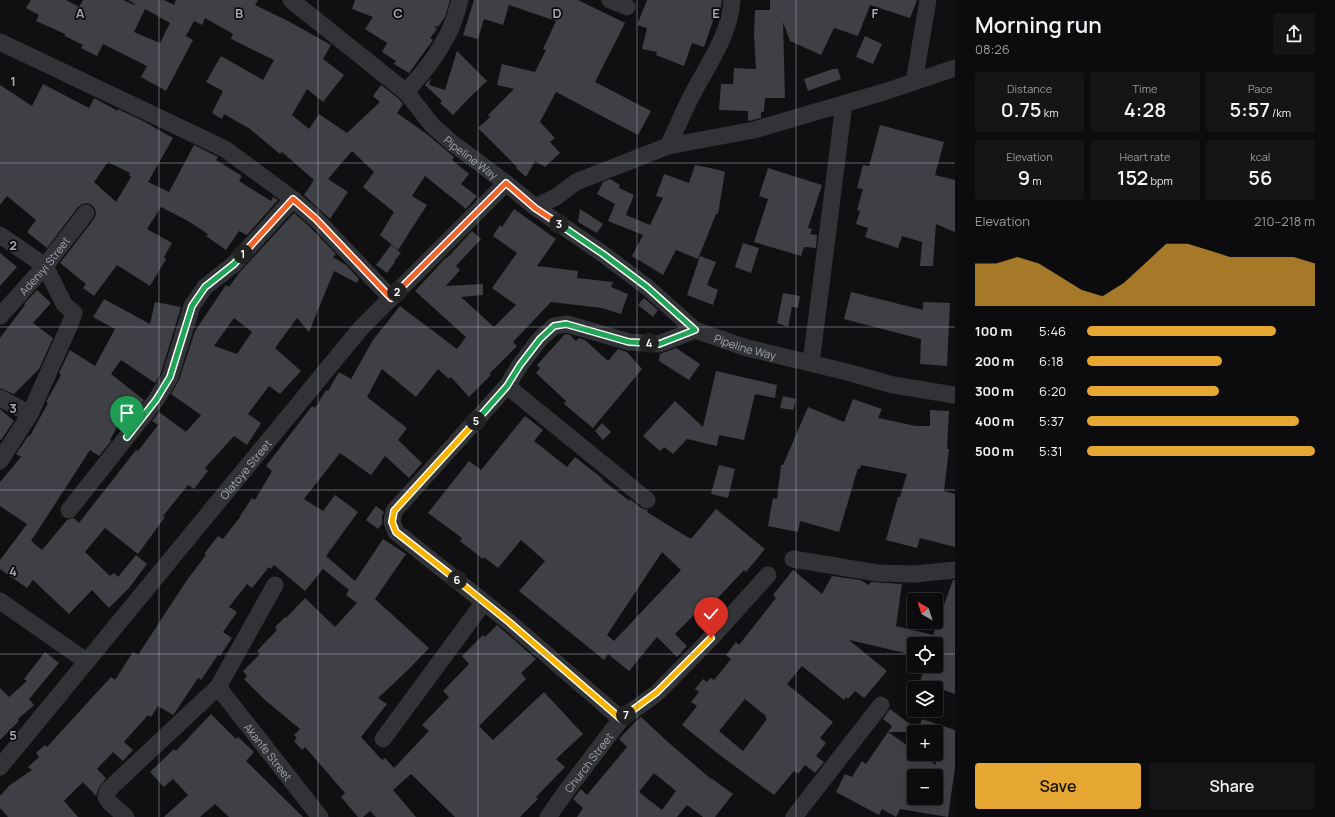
<!DOCTYPE html>
<html lang="en">
<head>
<meta charset="utf-8">
<style>
  body { margin:0; font-family:Manrope,sans-serif; background:#151517; color:#f1f3f6; height:100vh; display:flex; flex-direction:column; font-size:15px; white-space:nowrap }
  * { box-sizing:border-box; margin:0 }
  p { font-size:13px; color:#9a9b9e }
  .icon { flex:none; width:22px; height:22px; fill:none; stroke:currentColor; stroke-width:2; stroke-linecap:round; stroke-linejoin:round }
  .map { position:relative; flex:1; overflow:hidden }
  .sheet { display:flex; flex-direction:column; background:#0c0c0e; width:380px }
  .sheet>* { flex:none }
  .needle { width:26px; rotate:321deg }
  .controls { position:absolute; left:907px; top:593px; display:grid; gap:8px }
  .controls a { display:grid; place-items:center; width:36px; height:36px; border-radius:4px; background:#0c0c0e; box-shadow:0 2px 10px #0003,0 0 0 1px #2c2c2e; font-size:20px }
  .pin { position:absolute; display:grid; place-items:center; width:34px; height:34px; color:#fff; margin:-41px -17px; border-radius:50% 50% 50% 0; rotate:-45deg; box-shadow:0 0 4px #0007 }
  .pin .icon { rotate:45deg }
  .km { position:absolute; width:20px; height:20px; margin:-10px; border-radius:50%; background:#222; color:#fff; font-size:11px; line-height:20px; text-align:center }
  .round { display:grid; place-items:center; flex:none; width:42px; height:42px; border-radius:4px; background:#151517 }
  .head { display:flex; align-items:center; justify-content:space-between; height:68px; padding:0 20px }
  h1 { font-size:22px; font-weight:600; line-height:30px }
  .stats { display:grid; grid-template-columns:repeat(3,1fr); gap:6px; height:68px; padding:4px 20px }
  .stats div { display:grid; align-content:center; border-radius:4px; background:#151517; text-align:center }
  .stats b { font-size:20px; font-weight:600 }
  .stats small { font-size:11px; font-weight:400 }
  .stats p { font-size:11px }
  .chart { height:112px; padding:8px 20px }
  .chart p { display:flex; justify-content:space-between }
  .chart svg { width:100%; height:72px; margin-top:4px; fill:#e7a833; opacity:.7 }
  .primary-button { display:flex; gap:8px; margin-top:auto; padding:8px 20px }
  .primary-button a { flex:1; height:46px; border-radius:4px; background:#e7a833; color:#111; font-size:16px; font-weight:600; line-height:46px; text-align:center }
  .primary-button a+a { background:#151517; color:#f1f3f6 }
  ul { padding:0 20px; list-style:none; font-size:13px }
  li { display:grid; grid-template-columns:64px 48px 1fr; align-items:center; height:30px }
  li i { height:10px; border-radius:5px; background:#e7a833 }
  main { display:flex; flex:1; min-height:0 }
  .map>svg:first-child { display:block }
  .building { fill:#3f4045; fill-rule:evenodd }
  .lines { fill:none; stroke-linecap:round; stroke-linejoin:round }
  .minor { stroke:#323337; stroke-width:17 }
  .split-1-casing { stroke:#fff; stroke-width:8 }
  .split-2-casing { stroke:#fff; stroke-width:8 }
  .split-3-casing { stroke:#fff; stroke-width:8 }
  .split-4-casing { stroke:#fff; stroke-width:8 }
  .split-5-casing { stroke:#fff; stroke-width:8 }
  .split-6-casing { stroke:#fff; stroke-width:8 }
  .split-7-casing { stroke:#fff; stroke-width:8 }
  .split-8-casing { stroke:#fff; stroke-width:8 }
  .split-1 { stroke:#22a559; stroke-width:5 }
  .split-2 { stroke:#f0652b; stroke-width:5 }
  .split-3 { stroke:#f0652b; stroke-width:5 }
  .split-4 { stroke:#22a559; stroke-width:5 }
  .split-5 { stroke:#22a559; stroke-width:5 }
  .split-6 { stroke:#f5b400; stroke-width:5 }
  .split-7 { stroke:#f5b400; stroke-width:5 }
  .split-8 { stroke:#f5b400; stroke-width:5 }
  .grid { fill:none; stroke:#a2a7b2; stroke-width:1; stroke-opacity:0.55 }
  .labels { text-anchor:middle; dominant-baseline:central; stroke-width:3.5; stroke-linejoin:round; paint-order:stroke }
  .street-label { font-size:11px; fill:#a2a7b2; stroke:#0b0b0d }
  .grid-label { font-size:13px; text-anchor:middle; font-weight:bold; fill:#a2a7b2; stroke:#0b0b0d; stroke-width:3.5; stroke-linejoin:round; paint-order:stroke }
</style>
</head>
<body>
<main>
<div class="map">
<svg width="955" height="817" viewBox="0 0 955 817">
  <rect width="100%" height="100%" fill="#101012"/>
  <g class="building">
    <path d="M 31,0 L 66,0 L 79,7 L 83,0 L 123,0 L 134,5 L 135,4 L 128,0 L 164,0 L 174,5 L 176,0 L 258,0 L 255,5 L 288,21 L 331,45 L 323,59 L 344,75 L 323,102 L 307,89 L 292,115 L 309,129 L 319,114 L 347,133 L 380,102 L 373,96 L 381,85 L 399,99 L 403,104 L 397,113 L 428,135 L 454,157 L 452,160 L 469,174 L 461,184 L 477,196 L 466,209 L 425,176 L 412,196 L 427,205 L 398,250 L 380,235 L 394,212 L 363,187 L 374,172 L 352,151 L 328,179 L 348,192 L 330,219 L 304,195 L 314,180 L 282,152 L 280,154 L 250,129 L 224,114 L 222,119 L 212,113 L 223,91 L 206,82 L 221,56 L 263,80 L 274,60 L 231,39 L 233,34 L 205,18 L 202,25 L 194,21 L 186,36 L 193,40 L 166,91 L 141,77 L 147,66 L 103,44 L 97,56 L 81,48 L 83,45 L 65,36 L 65,34 L 36,21 L 39,15 L 26,8 ZM 145,9 L 170,23 L 160,43 L 134,32 Z"/>
    <path d="M 355,0 L 450,0 L 445,17 L 438,27 L 434,26 L 437,29 L 430,38 L 433,40 L 409,73 L 394,64 L 396,61 L 382,52 L 387,43 L 365,29 L 373,17 L 352,9 Z"/>
    <path d="M 474,0 L 578,0 L 625,23 L 595,82 L 651,111 L 638,135 L 556,92 L 540,122 L 555,138 L 550,142 L 560,153 L 545,167 L 535,161 L 526,177 L 516,168 L 517,167 L 478,128 L 490,117 L 488,115 L 514,89 L 497,85 L 502,64 L 535,72 L 546,50 L 543,49 L 556,21 L 509,5 L 503,25 L 484,19 L 478,39 L 463,35 Z"/>
    <path d="M 647,0 L 722,0 L 720,12 L 716,12 L 704,47 L 692,43 L 684,66 L 656,55 L 657,52 L 642,49 L 647,28 L 637,25 Z"/>
    <path d="M 770,0 L 917,0 L 910,18 L 870,5 L 858,36 L 834,28 L 821,55 L 790,41 L 783,22 L 785,98 L 765,98 L 764,112 L 761,112 L 761,118 L 748,121 L 748,111 L 719,110 L 721,84 L 733,84 L 734,68 L 756,69 L 754,34 L 755,10 L 770,10 Z"/>
    <path d="M 865,36 L 882,44 L 873,64 L 856,57 Z"/>
    <path d="M 457,51 L 487,81 L 468,99 L 453,115 L 440,103 L 442,101 L 425,85 L 431,78 L 429,85 L 445,90 Z"/>
    <path d="M 833,69 L 838,69 L 841,79 L 808,91 L 804,79 Z"/>
    <path d="M 43,84 L 89,108 L 94,98 L 118,111 L 118,109 L 143,121 L 173,138 L 148,182 L 169,192 L 194,145 L 218,157 L 216,160 L 242,176 L 239,181 L 271,201 L 273,197 L 278,200 L 247,235 L 239,231 L 226,250 L 206,236 L 208,234 L 188,221 L 161,207 L 147,229 L 172,243 L 164,257 L 166,259 L 150,286 L 117,265 L 94,296 L 83,288 L 86,284 L 60,263 L 94,219 L 96,214 L 95,209 L 92,205 L 87,203 L 82,204 L 78,207 L 47,248 L 27,232 L 36,220 L 7,196 L 0,205 L 0,85 L 32,106 ZM 108,162 L 130,173 L 129,175 L 131,177 L 116,202 L 94,182 Z"/>
    <path d="M 880,125 L 944,142 L 935,175 L 955,180 L 955,232 L 936,224 L 933,266 L 920,266 L 922,242 L 902,236 L 898,248 L 865,237 L 868,228 L 856,224 L 860,211 L 857,210 L 863,189 L 857,188 L 863,165 L 869,166 Z"/>
    <path d="M 695,165 L 715,169 L 725,172 L 718,214 L 716,214 L 698,259 L 676,250 L 663,275 L 632,256 L 643,235 L 608,221 L 615,204 L 597,194 L 603,182 L 610,179 L 620,185 L 619,188 L 634,195 L 626,215 L 650,225 L 663,198 L 656,196 L 664,174 L 689,183 Z"/>
    <path d="M 768,168 L 822,185 L 808,228 L 812,229 L 810,234 L 817,235 L 816,248 L 804,247 L 801,256 L 754,242 L 768,199 L 759,196 Z"/>
    <path d="M 514,209 L 556,239 L 537,266 L 578,271 L 577,278 L 613,282 L 611,287 L 628,294 L 621,314 L 602,308 L 551,302 L 513,342 L 517,346 L 489,374 L 491,375 L 469,397 L 451,377 L 449,379 L 438,369 L 416,397 L 382,369 L 367,397 L 407,428 L 398,440 L 422,463 L 409,478 L 385,456 L 371,475 L 340,453 L 304,499 L 323,511 L 335,495 L 358,512 L 326,556 L 355,581 L 383,539 L 406,554 L 375,599 L 429,648 L 408,670 L 378,698 L 387,704 L 361,737 L 382,760 L 385,758 L 394,768 L 429,731 L 422,725 L 449,697 L 443,691 L 469,664 L 462,656 L 483,635 L 485,637 L 497,625 L 536,659 L 521,673 L 526,679 L 479,726 L 493,740 L 544,692 L 583,734 L 556,759 L 565,767 L 536,797 L 538,799 L 520,817 L 455,817 L 411,774 L 393,790 L 416,817 L 376,817 L 370,811 L 363,817 L 358,817 L 341,797 L 345,793 L 305,747 L 302,750 L 294,741 L 297,738 L 294,735 L 300,729 L 265,700 L 244,679 L 247,676 L 243,671 L 260,654 L 257,651 L 277,630 L 275,627 L 285,617 L 286,618 L 305,598 L 335,627 L 357,603 L 346,595 L 349,590 L 323,569 L 305,591 L 274,565 L 271,569 L 269,567 L 252,588 L 247,584 L 229,607 L 237,612 L 223,632 L 232,638 L 220,656 L 218,655 L 201,680 L 198,678 L 174,714 L 173,715 L 158,706 L 151,717 L 148,715 L 124,742 L 133,750 L 123,761 L 113,752 L 97,769 L 106,778 L 99,787 L 96,796 L 83,782 L 64,801 L 78,817 L 8,817 L 0,808 L 0,796 L 10,785 L 32,770 L 28,767 L 39,757 L 36,753 L 45,745 L 47,747 L 111,677 L 115,680 L 133,652 L 138,655 L 187,580 L 206,555 L 204,554 L 218,536 L 223,539 L 241,516 L 240,516 L 252,498 L 255,500 L 272,471 L 266,466 L 312,406 L 315,408 L 326,390 L 328,391 L 339,372 L 351,379 L 373,340 L 400,306 L 457,349 L 466,337 L 415,291 L 440,264 L 446,257 L 447,258 L 472,231 L 481,239 L 456,266 L 460,270 L 446,286 L 483,284 L 483,295 L 461,297 L 494,327 L 516,305 L 492,288 L 517,253 L 493,236 L 500,225 L 502,227 Z"/>
    <path d="M 580,209 L 603,224 L 597,233 L 578,222 Z"/>
    <path d="M 294,213 L 309,226 L 336,254 L 333,257 L 346,265 L 359,279 L 357,283 L 334,271 L 309,332 L 297,318 L 275,348 L 301,371 L 280,394 L 269,386 L 248,414 L 261,423 L 247,445 L 234,436 L 205,468 L 208,471 L 194,489 L 188,485 L 163,516 L 165,517 L 138,554 L 105,528 L 85,552 L 110,576 L 114,573 L 118,577 L 136,555 L 147,564 L 129,588 L 109,608 L 92,590 L 69,614 L 33,580 L 27,588 L 0,569 L 0,560 L 27,524 L 0,506 L 0,482 L 21,457 L 16,454 L 29,435 L 30,436 L 48,403 L 46,402 L 61,375 L 59,373 L 70,350 L 95,366 L 115,329 L 93,317 L 104,299 L 150,324 L 155,302 L 181,307 L 161,373 L 155,383 L 121,360 L 111,374 L 144,400 L 135,411 L 128,407 L 110,440 L 111,441 L 99,456 L 90,450 L 31,541 L 42,550 L 67,520 L 74,518 L 79,523 L 136,450 L 138,451 L 158,425 L 152,421 L 159,412 L 186,432 L 201,415 L 171,394 L 179,380 L 195,331 L 226,285 L 229,287 L 239,273 ZM 234,318 L 252,332 L 237,354 L 214,346 Z"/>
    <path d="M 743,243 L 759,248 L 751,273 L 735,267 Z"/>
    <path d="M 391,245 L 401,253 L 394,261 L 395,262 L 387,273 L 376,265 Z"/>
    <path d="M 0,253 L 17,267 L 0,286 Z"/>
    <path d="M 700,256 L 716,262 L 707,285 L 718,290 L 713,305 L 687,295 Z"/>
    <path d="M 37,290 L 51,303 L 33,323 L 53,338 L 39,369 L 14,394 L 0,388 L 0,338 L 25,305 L 24,304 Z"/>
    <path d="M 851,292 L 923,310 L 923,302 L 950,303 L 947,366 L 920,364 L 921,339 L 844,319 Z"/>
    <path d="M 783,293 L 800,296 L 798,308 L 792,307 L 788,327 L 777,323 Z"/>
    <path d="M 644,298 L 658,310 L 653,317 L 638,305 Z"/>
    <path d="M 565,334 L 570,335 L 576,341 L 579,338 L 585,340 L 608,361 L 618,349 L 627,352 L 642,369 L 593,428 L 564,404 L 566,401 L 536,373 L 540,368 L 537,365 Z"/>
    <path d="M 676,348 L 700,364 L 689,380 L 659,361 L 660,354 Z"/>
    <path d="M 716,371 L 777,385 L 775,398 L 755,394 L 744,440 L 719,435 L 717,446 L 687,439 L 673,454 L 664,447 L 660,451 L 643,436 L 675,401 L 703,427 Z"/>
    <path d="M 783,396 L 796,399 L 793,410 L 780,408 Z"/>
    <path d="M 853,399 L 882,409 L 878,418 L 916,426 L 930,426 L 930,410 L 949,411 L 947,449 L 949,449 L 944,491 L 955,494 L 955,547 L 920,538 L 917,548 L 886,540 L 898,497 L 900,497 L 907,474 L 861,465 L 860,469 L 858,468 L 839,532 L 800,521 L 798,532 L 768,526 L 773,498 L 777,499 L 781,465 L 783,465 L 808,407 L 844,422 Z"/>
    <path d="M 0,409 L 14,421 L 1,440 L 0,439 Z"/>
    <path d="M 525,416 L 543,430 L 534,441 L 567,467 L 575,457 L 603,479 L 602,480 L 630,501 L 630,499 L 641,508 L 648,510 L 647,512 L 689,538 L 690,537 L 691,539 L 716,509 L 765,549 L 746,572 L 744,570 L 715,601 L 711,598 L 675,634 L 687,646 L 677,657 L 657,637 L 629,671 L 608,654 L 604,660 L 519,591 L 545,561 L 521,540 L 498,568 L 484,557 L 483,559 L 460,541 L 462,538 L 428,513 L 469,461 L 481,470 ZM 662,552 L 681,570 L 614,641 L 607,635 Z"/>
    <path d="M 602,423 L 611,432 L 603,440 L 595,431 Z"/>
    <path d="M 719,465 L 735,469 L 728,498 L 711,494 Z"/>
    <path d="M 376,506 L 384,512 L 382,517 L 382,524 L 378,529 L 366,520 Z"/>
    <path d="M 793,570 L 822,594 L 832,576 L 860,580 L 869,585 L 871,582 L 902,584 L 896,626 L 933,635 L 953,580 L 955,580 L 955,694 L 920,681 L 925,666 L 936,666 L 936,644 L 914,644 L 914,655 L 849,640 L 887,671 L 864,698 L 855,691 L 848,699 L 846,697 L 844,700 L 802,666 L 787,684 L 833,722 L 820,738 L 826,743 L 816,756 L 824,762 L 815,773 L 805,765 L 798,774 L 794,771 L 774,795 L 721,756 L 682,725 L 697,706 L 691,702 L 699,692 L 695,689 L 703,679 L 707,682 L 710,678 L 714,680 L 731,659 L 726,655 L 736,642 L 739,645 L 776,598 L 773,595 ZM 745,699 L 766,716 L 765,717 L 767,719 L 743,751 L 719,731 Z"/>
    <path d="M 45,652 L 59,663 L 29,699 L 34,705 L 18,719 L 19,721 L 0,740 L 0,688 L 9,697 L 27,681 L 24,679 Z"/>
    <path d="M 890,709 L 918,730 L 922,719 L 955,730 L 955,767 L 948,817 L 900,809 L 896,817 L 882,809 L 879,815 L 836,792 L 845,774 L 852,777 L 862,761 L 866,764 L 888,732 L 914,750 L 914,754 L 920,754 L 936,765 L 936,732 L 888,732 L 892,726 L 883,719 ZM 914,776 L 936,776 L 936,798 L 914,798 Z"/>
    <path d="M 211,714 L 236,739 L 238,737 L 254,752 L 246,761 L 303,817 L 229,817 L 215,804 L 200,817 L 164,817 L 188,795 L 173,779 L 164,787 L 150,772 L 174,749 L 176,751 Z"/>
    <path d="M 641,717 L 668,742 L 711,779 L 711,778 L 733,794 L 715,817 L 703,817 L 687,805 L 677,817 L 577,817 L 583,808 L 573,799 L 581,789 L 587,795 L 627,747 L 619,739 L 636,721 ZM 654,773 L 676,791 L 662,810 L 639,792 Z"/>
  </g>
  <g class="lines">
    <g class="minor">
      <path id="s1" d="M 291,0 L 406,92 L 432,125 L 451,142 L 506,183 L 535,207 L 603,254 L 647,287 L 695,330 L 747,348 L 847,372 L 893,385 L 955,395"/>
      <path d="M 610,0 L 627,7"/>
      <path d="M 0,42 L 225,149 L 293,199 L 316,219 L 391,298"/>
      <path d="M 914,82 L 928,0"/>
      <path d="M 406,92 C 420,76 434,60 444,41 C 452,29 456,14 460,0"/>
      <path d="M 668,146 C 677,128 684,110 693,93 C 709,63 730,34 732,0"/>
      <path d="M 535,207 L 556,197 L 576,182 L 668,146 L 754,130 L 884,92 L 955,68"/>
      <path d="M 0,235 L 45,266 L 64,304 L 74,313 L 70,324 L 30,414 L 0,461"/>
      <path id="s2" d="M 0,316 L 45,266 L 86,213"/>
      <path d="M 811,363 L 844,104"/>
      <path d="M 507,386 L 647,500"/>
      <path d="M 0,398 L 30,414"/>
      <path d="M 69,510 L 156,400 L 170,377 L 192,306 L 205,287 L 234,264 L 293,199"/>
      <path d="M 793,559 L 877,573 L 915,574 L 955,570"/>
      <path d="M 0,601 L 86,661"/>
      <path id="s3" d="M 218,687 L 320,817"/>
      <path d="M 621,719 L 509,622 L 396,532 L 392,522 L 394,511 L 507,386 L 520,365 L 540,339 L 554,326 L 567,324 L 629,342 L 659,344 L 695,330"/>
      <path d="M 383,739 L 484,602"/>
      <path id="s4" d="M 0,767 L 361,328 L 506,183"/>
      <path d="M 126,817 L 109,802 L 106,797 L 108,790 L 218,687 L 275,585"/>
      <path id="s5" d="M 548,817 L 567,790 L 621,719 L 657,693 L 711,638 L 768,575"/>
      <path d="M 794,817 L 881,705"/>
    </g>
  </g>
  <g class="lines">
    <defs>
      <path id="split-1" d="M 127,437 L 156,400 L 170,377 L 192,306 L 205,287 L 234,264 L 243,254"/>
      <path id="split-2" d="M 243,254 L 293,199 L 316,219 L 391,298 L 397,292"/>
      <path id="split-3" d="M 397,292 L 506,183 L 535,208 L 559,224"/>
      <path id="split-4" d="M 559,224 L 603,254 L 647,287 L 695,330 L 659,344 L 649,343"/>
      <path id="split-5" d="M 476,421 L 507,386 L 520,365 L 540,339 L 554,326 L 566,324 L 629,342 L 649,343"/>
      <path id="split-6" d="M 457,580 L 396,532 L 392,522 L 394,511 L 476,421"/>
      <path id="split-7" d="M 457,580 L 509,622 L 621,719 L 626,715"/>
      <path id="split-8" d="M 626,715 L 657,692 L 711,638"/>
    </defs>
    <use href="#split-1" class="split-1-casing"/>
    <use href="#split-2" class="split-2-casing"/>
    <use href="#split-3" class="split-3-casing"/>
    <use href="#split-4" class="split-4-casing"/>
    <use href="#split-5" class="split-5-casing"/>
    <use href="#split-6" class="split-6-casing"/>
    <use href="#split-7" class="split-7-casing"/>
    <use href="#split-8" class="split-8-casing"/>
    <use href="#split-1" class="split-1"/>
    <use href="#split-2" class="split-2"/>
    <use href="#split-3" class="split-3"/>
    <use href="#split-4" class="split-4"/>
    <use href="#split-5" class="split-5"/>
    <use href="#split-6" class="split-6"/>
    <use href="#split-7" class="split-7"/>
    <use href="#split-8" class="split-8"/>
  </g>
  <path class="grid" d="M 159,0 L 159,817M 318,0 L 318,817M 478,0 L 478,817M 637,0 L 637,817M 796,0 L 796,817M 0,163 L 955,163M 0,327 L 955,327M 0,490 L 955,490M 0,654 L 914,654M 936,654 L 955,654"/>
  <g class="labels">
    <g class="street-label">
      <text stroke="none"><textPath href="#s1" startOffset="240">Pipeline Way</textPath></text>
      <text stroke="none"><textPath href="#s2" startOffset="67">Adeniyi Street</textPath></text>
      <text stroke="none"><textPath href="#s1" startOffset="576">Pipeline Way</textPath></text>
      <text stroke="none"><textPath href="#s4" startOffset="386">Olatoye Street</textPath></text>
      <text stroke="none"><textPath href="#s3" startOffset="82">Akanfe Street</textPath></text>
      <text stroke="none"><textPath href="#s5" startOffset="68">Church Street</textPath></text>
    </g>
  </g>
  <g class="grid-label">
    <text x="80" y="18">A</text>
    <text x="239" y="18">B</text>
    <text x="398" y="18">C</text>
    <text x="557" y="18">D</text>
    <text x="716" y="18">E</text>
    <text x="875" y="18">F</text>
    <text x="13" y="86">1</text>
    <text x="13" y="250">2</text>
    <text x="13" y="413">3</text>
    <text x="13" y="576">4</text>
    <text x="13" y="740">5</text>
  </g>
</svg>
<div class="controls">
<a><svg class="needle" viewBox="-14 -14 28 28"><path d="M0-13l5 13h-10z" fill="#e53935"/><path d="M0 13l5-13h-10z" fill="#9a9b9e"/></svg></a>
<a><svg class="icon" aria-label="locate" viewBox="0 0 24 24"><circle cx="12" cy="12" r="6"/><path d="M12 2v4M12 18v4M2 12h4M18 12h4"/></svg></a>
<a><svg class="icon" aria-label="layers" viewBox="0 0 24 24"><path d="M12 4l9 5-9 5-9-5zM3 14l9 5 9-5"/></svg></a>
<a>+</a>
<a>−</a>
</div>
<div class="pin" style="left:127px;top:437px;background:#1e9e55"><svg class="icon" aria-label="arrive" viewBox="0 0 24 24"><path d="M6 21V4h12l-3 4 3 4H6"/></svg></div>
<div class="pin" style="left:711px;top:638px;background:#d93025"><svg class="icon" aria-label="check" viewBox="0 0 24 24"><path d="M5 12l5 5 9-10"/></svg></div>
<b class="km" style="left:243px;top:254px">1</b>
<b class="km" style="left:397px;top:292px">2</b>
<b class="km" style="left:559px;top:224px">3</b>
<b class="km" style="left:649px;top:343px">4</b>
<b class="km" style="left:476px;top:421px">5</b>
<b class="km" style="left:457px;top:580px">6</b>
<b class="km" style="left:626px;top:715px">7</b>
</div>
<section class="sheet">
<div class="head"><div><h1>Morning run</h1><p>08:26</p></div><a class="round"><svg class="icon" aria-label="share" viewBox="0 0 24 24"><path d="M12 15V3M7 8l5-5 5 5M5 13v7h14v-7"/></svg></a></div>
<div class="stats">
<div><p>Distance</p><b>0.75<small> km</small></b></div>
<div><p>Time</p><b>4:28</b></div>
<div><p>Pace</p><b>5:57<small> /km</small></b></div>
</div>
<div class="stats">
<div><p>Elevation</p><b>9<small> m</small></b></div>
<div><p>Heart rate</p><b>152<small> bpm</small></b></div>
<div><p>kcal</p><b>56</b></div>
</div>
<div class="chart"><p><span>Elevation</span>210–218 m</p>
<svg viewBox="0 0 160 44" preserveAspectRatio="none"><path d="M0 44V18L10 18L20 14L30 18L40 26L50 34L60 38L70 30L80 18L90 6L100 6L110 10L120 14L130 14L140 14L150 14L160 18V44z"/></svg>
</div>
<ul>
<li><b>100 m</b>5:46<i style="width:83%"></i></li>
<li><b>200 m</b>6:18<i style="width:59%"></i></li>
<li><b>300 m</b>6:20<i style="width:58%"></i></li>
<li><b>400 m</b>5:37<i style="width:93%"></i></li>
<li><b>500 m</b>5:31<i style="width:100%"></i></li>
</ul>
<div class="primary-button"><a>Save</a><a>Share</a></div>
</section>
</main>
</body>
</html>
